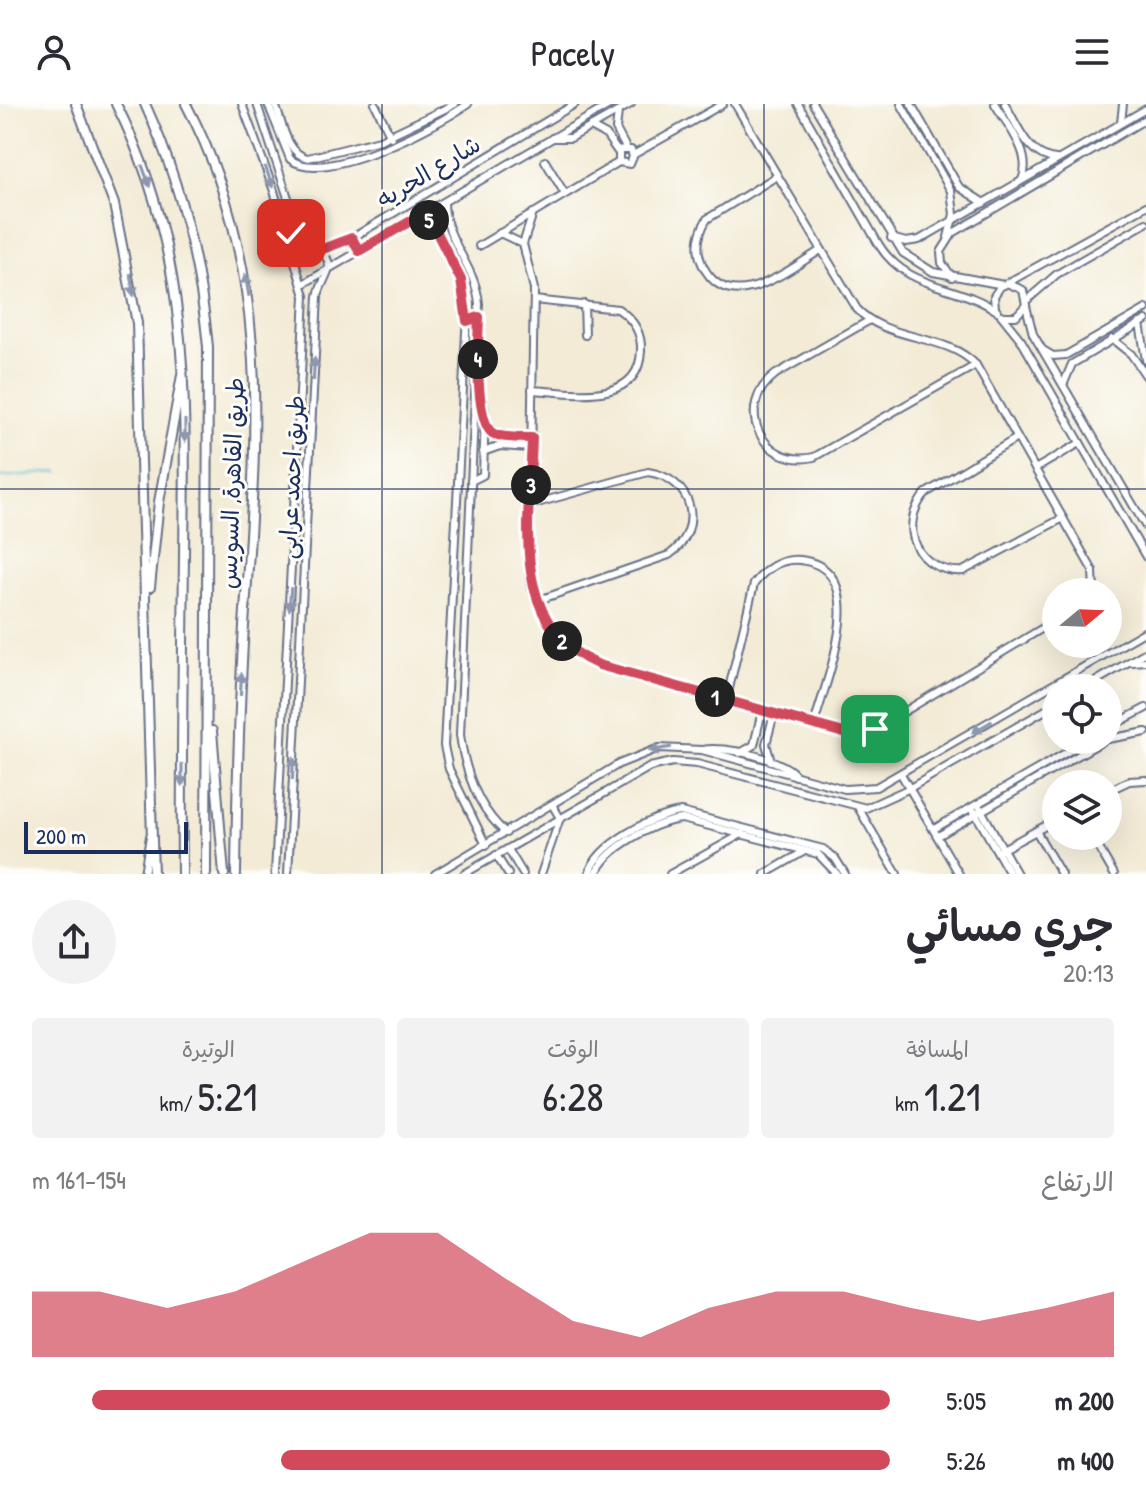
<!DOCTYPE html>
<html lang="ar">
<head>
<meta charset="utf-8">
<style>
  body { margin:0; font-family:"Patrick Hand","Playpen Sans Arabic",sans-serif; background:#f2f2f3; color:#2b2b33; direction:rtl; height:100vh; display:flex; flex-direction:column; font-size:30px; white-space:nowrap }
  * { box-sizing:border-box; margin:0 }
  p { font-size:26px; color:#7c7c81 }
  .icon { flex:none; width:44px; height:44px; fill:none; stroke:currentColor; stroke-width:2; stroke-linecap:round; stroke-linejoin:round }
  .map { position:relative; height:770px; overflow:hidden; direction:ltr }
  .panel { display:flex; flex-direction:column; background:#fff; flex:1 }
  .panel>* { flex:none }
  .needle { width:52px; rotate:71deg }
  .buttons { position:absolute; left:1042px; top:474px; display:grid; gap:16px }
  .buttons a { display:grid; place-items:center; width:80px; height:80px; border-radius:50%; background:#fff; box-shadow:0 8px 32px #0002; font-size:40px }
  .scale { position:absolute; left:24px; bottom:20px; width:164px; box-sizing:border-box; padding-left:8px; border:4px solid #1b2f5e; border-top:0; font-size:22px; line-height:28px; white-space:nowrap; color:#1b2f5e; -webkit-text-stroke:6px #fdfcf7; paint-order:stroke }
  .pin { position:absolute; display:grid; place-items:center; width:68px; height:68px; color:#fff; margin:-34px; border-radius:16px; box-shadow:0 4px 12px #0006 }
  .km { position:absolute; width:40px; height:40px; margin:-20px; border-radius:50%; background:#222; color:#fff; font-size:22px; line-height:40px; text-align:center }
  .round { display:grid; place-items:center; flex:none; width:84px; height:84px; border-radius:42px; background:#f2f2f3 }
  .head { display:flex; align-items:center; justify-content:space-between; height:136px; padding:0 32px }
  h1 { font-size:44px; font-weight:600; line-height:60px }
  .metrics { display:grid; grid-template-columns:repeat(3,1fr); gap:12px; height:136px; padding:8px 32px }
  .metrics div { display:grid; align-content:center; border-radius:8px; background:#f2f2f3; text-align:center }
  .metrics b { font-size:40px; font-weight:600 }
  .metrics small { font-size:22px; font-weight:400 }
  .metrics p { font-size:22px }
  .chart { height:224px; padding:16px 32px }
  .chart p { display:flex; justify-content:space-between }
  .chart svg { width:100%; height:144px; margin-top:8px; fill:#d1495b; opacity:.7 }
  ul { padding:0 32px; list-style:none; font-size:26px }
  li { display:grid; grid-template-columns:128px 96px 1fr; align-items:center; height:60px }
  li i { height:20px; border-radius:10px; background:#d1495b }
  header { display:flex; justify-content:space-between; align-items:center; height:104px; padding:0 32px; background:#fff; font-size:36px; font-weight:600 }
  .map>svg:first-child { display:block }
  .lines { fill:none; stroke-linecap:round; stroke-linejoin:round }
  .stream { stroke:#53bcd0; stroke-width:2 }
  .minor-casing { stroke:#677188; stroke-width:10 }
  .highway-casing { stroke:#677188; stroke-width:12 }
  .minor { stroke:#fff; stroke-width:6 }
  .highway { stroke:#fff; stroke-width:8 }
  .oneway { fill:#8d97ae }
  .route-casing { stroke:#fff; stroke-width:16 }
  .route { stroke:#d1495b; stroke-width:10 }
  .grid { fill:none; stroke:#1b2f5e; stroke-width:2; stroke-opacity:0.55 }
  .labels { text-anchor:middle; dominant-baseline:central; stroke-width:6; stroke-linejoin:round; paint-order:stroke }
  .street-label { font-size:24px; fill:#1b2f5e; stroke:#fdfcf7 }
</style>
</head>
<body>
<header><svg class="icon" aria-label="menu" viewBox="0 0 24 24"><path d="M4 6h16M4 12h16M4 18h16"/></svg>Pacely<svg class="icon" aria-label="person" viewBox="0 0 24 24"><circle cx="12" cy="8" r="4"/><path d="M4 21q1-7 8-7t8 7"/></svg></header>
<div class="map">
<svg width="1146" height="770" viewBox="0 0 1146 770">
  <rect width="100%" height="100%" fill="#fdfcf7"/>
  <filter id="ink" filterUnits="userSpaceOnUse"><feTurbulence type="fractalNoise" baseFrequency=".0125" numOctaves="2"/><feDisplacementMap in="SourceGraphic" scale="16" xChannelSelector="R" yChannelSelector="G"/><feConvolveMatrix kernelMatrix="1 2 1 2 8 2 1 2 1" color-interpolation-filters="sRGB"/></filter>
  <filter id="wash" filterUnits="userSpaceOnUse"><feTurbulence type="fractalNoise" baseFrequency=".006" numOctaves="4" result="noise"/><feDisplacementMap in="SourceGraphic" scale="32" xChannelSelector="R" yChannelSelector="G"/><feGaussianBlur stdDeviation="1.8" result="paint"/><feColorMatrix in="noise" values="0 0 0 0 0 0 0 0 0 0 0 0 0 0 0 0 0 1.4 0 .05"/><feComposite in="paint" operator="in"/></filter>
  <g filter="url(#wash)">
    <rect width="100%" height="100%" fill="#f3ebd6"/>
    <g class="lines">
      <path class="stream" d="M 0,373 L 59,368"/>
    </g>
  </g>
  <g filter="url(#ink)">
    <g class="lines">
      <defs>
        <g id="minor">
          <path d="M 242,0 L 274,87 L 305,192 L 275,770"/>
          <path d="M 257,0 L 298,124 C 306,138 334,149 328,167 C 325,176 320,182 318,192 L 288,770"/>
          <path d="M 268,0 L 290,55 C 324,82 437,22 468,0"/>
          <path d="M 275,0 C 282,18 287,51 308,54 L 380,36 L 455,0"/>
          <path d="M 375,0 L 391,33"/>
          <path d="M 735,0 L 857,205 C 888,238 946,229 976,261 L 1093,467 L 1094,488"/>
          <path d="M 798,0 L 879,141 C 908,187 957,179 997,207"/>
          <path d="M 813,0 L 903,149 L 933,168 L 1004,181"/>
          <path d="M 901,0 L 951,87 L 954,110 L 948,133"/>
          <path d="M 911,0 L 959,83 L 984,99"/>
          <path d="M 995,0 C 1008,22 1033,50 1022,76"/>
          <path d="M 1005,0 C 1018,22 1028,53 1056,55"/>
          <path d="M 618,8 L 616,25 L 626,44"/>
          <path d="M 1121,19 L 1123,0"/>
          <path d="M 591,23 L 606,31 L 618,48"/>
          <path d="M 552,34 L 571,34 L 631,0"/>
          <path d="M 633,51 L 723,0"/>
          <path d="M 545,57 L 565,90"/>
          <path d="M 777,72 L 707,115 C 698,130 695,146 703,162 C 730,215 789,165 821,146"/>
          <path d="M 444,98 C 444,136 476,162 479,200 L 460,631 C 465,667 477,704 506,729"/>
          <path d="M 533,109 L 523,140 L 534,185 L 529,469 C 535,511 560,544 599,561 L 854,630 L 879,623 L 1056,516"/>
          <path d="M 421,111 C 449,129 464,178 467,209 L 444,642 L 449,665 L 486,741"/>
          <path d="M 500,129 L 523,140"/>
          <path d="M 891,134 L 906,138 L 919,136 L 1146,5"/>
          <path d="M 479,142 L 619,58 L 630,60 L 633,53 L 631,46 L 619,46 L 619,58"/>
          <path d="M 296,157 L 352,134 L 575,0"/>
          <path d="M 952,173 L 942,159 L 941,148 L 953,129 L 1146,15"/>
          <path d="M 303,180 L 611,0"/>
          <path d="M 1027,196 L 1057,170 L 1146,119"/>
          <path d="M 584,200 L 585,231"/>
          <path d="M 1026,202 L 1033,230 L 1146,423"/>
          <path d="M 995,204 L 994,192 L 1000,183 L 1146,102"/>
          <path d="M 1001,211 L 1021,236 L 1146,453"/>
          <path d="M 1003,212 L 1016,212 L 1026,201 L 1023,186 L 1009,180"/>
          <path d="M 870,216 L 776,270 C 732,302 762,365 814,353 L 976,261"/>
          <path d="M 1140,219 L 1146,256"/>
          <path d="M 1112,235 L 1131,250 L 1146,272"/>
          <path d="M 1043,246 L 1053,252 L 1066,251 L 1146,205"/>
          <path d="M 1064,279 L 1072,260 L 1146,216"/>
          <path d="M 532,286 C 569,288 639,303 641,247 C 642,229 633,215 618,205 L 534,196"/>
          <path d="M 485,319 L 497,331 L 532,334"/>
          <path d="M 1017,334 L 926,389 C 896,422 918,470 963,467 L 1063,414"/>
          <path d="M 483,348 L 500,342 L 531,344"/>
          <path d="M 1035,365 L 1080,339"/>
          <path d="M 471,377 L 483,371 L 485,307 L 479,283"/>
          <path d="M 530,401 L 648,368 C 693,374 706,425 669,451 L 536,497"/>
          <path d="M 1132,558 L 1146,557"/>
          <path d="M 1084,584 L 1146,548"/>
          <path d="M 726,597 L 754,480 C 765,465 781,454 800,456 C 875,465 825,577 814,621"/>
          <path d="M 1108,624 L 1146,604"/>
          <path d="M 1108,635 L 1146,628"/>
          <path d="M 703,646 C 722,641 785,655 796,672"/>
          <path d="M 740,649 L 754,641 L 762,607"/>
          <path d="M 771,657 L 766,640 L 774,610"/>
          <path d="M 901,670 L 959,770"/>
          <path d="M 1108,687 L 1129,677 L 1146,676"/>
          <path d="M 980,704 L 1017,770"/>
          <path d="M 859,705 L 897,770"/>
          <path d="M 974,707 L 1010,770"/>
          <path d="M 934,725 L 1088,636"/>
          <path d="M 1036,727 L 1061,770"/>
          <path d="M 938,732 L 1105,636"/>
          <path d="M 1092,732 L 1114,770"/>
          <path d="M 508,745 L 523,770"/>
          <path d="M 1001,746 L 1056,716"/>
          <path d="M 496,751 L 508,770"/>
          <path d="M 144,770 L 150,732"/>
          <path d="M 435,770 L 619,660 L 659,644 L 702,646 L 845,685 L 876,683 L 1146,527"/>
          <path d="M 464,770 L 650,663 L 673,658 L 697,660 L 866,704 L 910,684 L 1056,600"/>
          <path d="M 541,770 L 560,714 L 553,702"/>
          <path d="M 589,770 C 596,741 653,711 681,708 L 823,745 L 835,754 L 845,770"/>
          <path d="M 596,770 C 605,744 655,718 682,715 L 818,750 L 837,770"/>
          <path d="M 670,770 L 742,730"/>
          <path d="M 765,770 L 805,747"/>
        </g>
        <g id="highway">
          <path d="M 76,0 L 114,100 L 137,219 L 153,770"/>
          <path d="M 116,0 C 190,145 186,291 184,449 C 183,556 181,663 182,770"/>
          <path d="M 145,0 C 180,77 200,158 208,243 L 206,770"/>
          <path d="M 186,0 C 275,168 256,339 244,522 C 239,604 237,687 236,770"/>
          <path d="M 150,483 L 159,398 L 182,271"/>
          <path d="M 212,627 L 224,770"/>
        </g>
      </defs>
      <use href="#minor" class="minor-casing"/>
      <use href="#highway" class="highway-casing"/>
      <use href="#minor" class="minor"/>
      <use href="#highway" class="highway"/>
    </g>
    <defs><path id="oneway-solid" d="M-6-.8H1V-3.2L6.5 0L1 3.2V.8H-6Z" transform="scale(2)"/></defs>
    <g class="oneway">
      <use href="#oneway-solid" transform="translate(146 72) rotate(70)"/>
      <use href="#oneway-solid" transform="translate(269 73) rotate(71)"/>
      <use href="#oneway-solid" transform="translate(132 181) rotate(81)"/>
      <use href="#oneway-solid" transform="translate(247 181) rotate(-100)"/>
      <use href="#oneway-solid" transform="translate(314 265) rotate(-87)"/>
      <use href="#oneway-solid" transform="translate(185 327) rotate(90)"/>
      <use href="#oneway-solid" transform="translate(290 495) rotate(94)"/>
      <use href="#oneway-solid" transform="translate(241 580) rotate(-87)"/>
      <use href="#oneway-solid" transform="translate(982 623) rotate(150)"/>
      <use href="#oneway-solid" transform="translate(660 645) rotate(171)"/>
      <use href="#oneway-solid" transform="translate(293 664) rotate(-87)"/>
      <use href="#oneway-solid" transform="translate(182 671) rotate(90)"/>
    </g>
  </g>
  <g class="lines" filter="url(#ink)">
    <defs>
      <path id="route" d="M 291,129 L 298,124 L 307,137 L 320,146 L 352,134 L 359,147 L 421,111 L 431,117 L 461,176 L 467,217 L 479,213 C 478,234 474,321 494,330 C 504,335 520,333 532,334 C 530,415 507,521 599,561 L 844,629 L 875,625"/>
    </defs>
    <use href="#route" class="route-casing"/>
    <use href="#route" class="route"/>
  </g>
  <path class="grid" d="M 382,0 L 382,770M 764,0 L 764,770M 0,385 L 1146,385"/>
  <g class="labels">
    <g class="street-label">
      <text transform="translate(428 67) rotate(-31)">شارع الحريه</text>
      <text transform="translate(291 373) rotate(-87)">طريق احمد عرابى</text>
      <text transform="translate(231 379) rotate(-88)">طريق القاهرة, السويس</text>
    </g>
  </g>
</svg>
<div class="buttons">
<a><svg class="needle" viewBox="-14 -14 28 28"><path d="M0-13l5 13h-10z" fill="#e53935"/><path d="M0 13l5-13h-10z" fill="#7c7c81"/></svg></a>
<a><svg class="icon" aria-label="locate" viewBox="0 0 24 24"><circle cx="12" cy="12" r="6"/><path d="M12 2v4M12 18v4M2 12h4M18 12h4"/></svg></a>
<a><svg class="icon" aria-label="layers" viewBox="0 0 24 24"><path d="M12 4l9 5-9 5-9-5zM3 14l9 5 9-5"/></svg></a>
</div>
<div class="scale">200 m</div>
<div class="pin" style="left:875px;top:625px;background:#1e9e55"><svg class="icon" aria-label="arrive" viewBox="0 0 24 24"><path d="M6 21V4h12l-3 4 3 4H6"/></svg></div>
<div class="pin" style="left:291px;top:129px;background:#d93025"><svg class="icon" aria-label="check" viewBox="0 0 24 24"><path d="M5 12l5 5 9-10"/></svg></div>
<b class="km" style="left:715px;top:593px">1</b>
<b class="km" style="left:562px;top:537px">2</b>
<b class="km" style="left:531px;top:381px">3</b>
<b class="km" style="left:478px;top:255px">4</b>
<b class="km" style="left:429px;top:116px">5</b>
</div>
<section class="panel">
<div class="head"><div><h1>جري مسائي</h1><p>20:13</p></div><a class="round"><svg class="icon" aria-label="share" viewBox="0 0 24 24"><path d="M12 15V3M7 8l5-5 5 5M5 13v7h14v-7"/></svg></a></div>
<div class="metrics">
<div><p>المسافة</p><b>1.21<small> km</small></b></div>
<div><p>الوقت</p><b>6:28</b></div>
<div><p>الوتيرة</p><b>5:21<small> /km</small></b></div>
</div>
<div class="chart"><p><span>الارتفاع</span>154–161 m</p>
<svg viewBox="0 0 160 44" preserveAspectRatio="none"><path d="M0 44V24L10 24L20 29L30 24L40 15L50 6L60 6L70 20L80 33L90 38L100 29L110 24L120 24L130 29L140 33L150 29L160 24V44z"/></svg>
</div>
<ul>
<li><b>200 m</b>5:05<i style="width:93%"></i></li>
<li><b>400 m</b>5:26<i style="width:71%"></i></li>
</ul>
</section>
</body>
</html>
